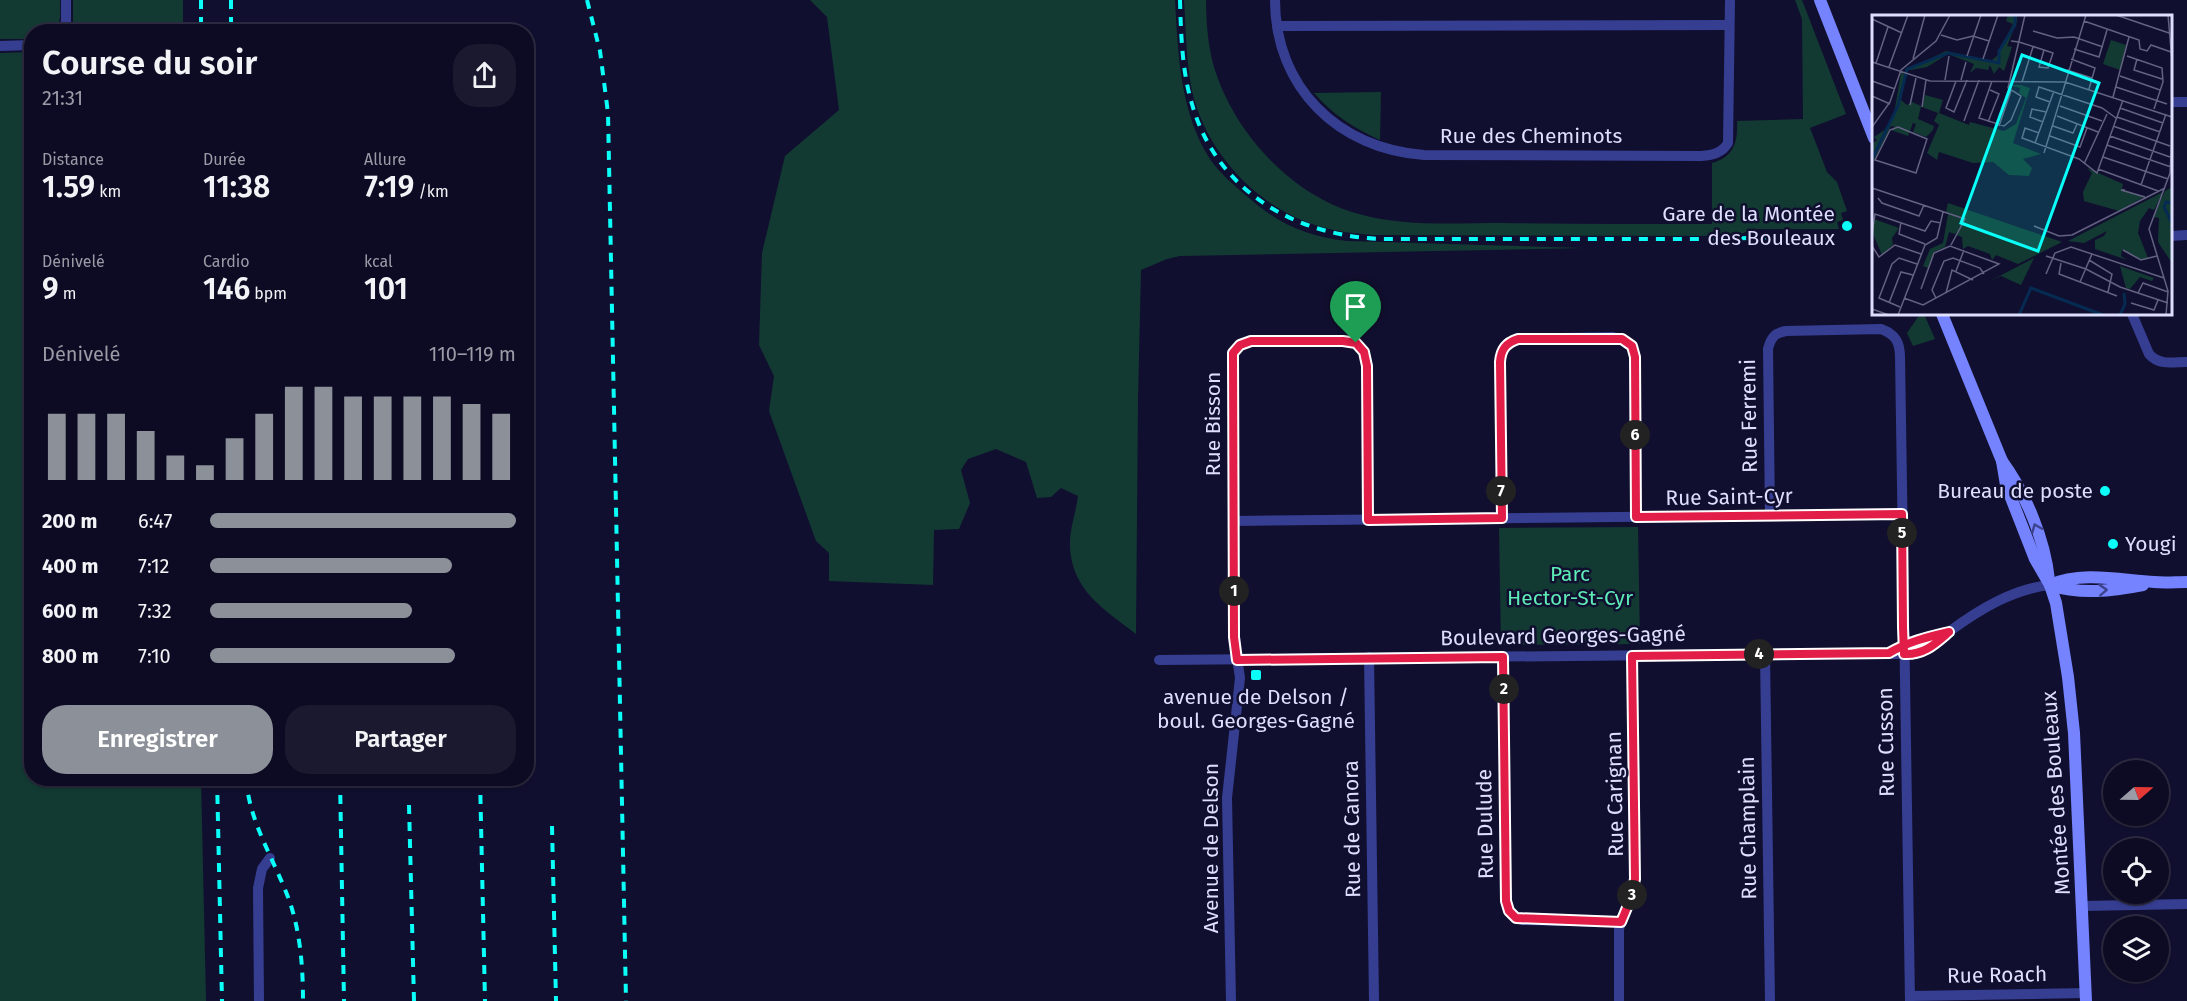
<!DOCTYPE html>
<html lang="fr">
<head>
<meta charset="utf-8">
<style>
  body { margin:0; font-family:"Fira Sans",sans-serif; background:#1b1930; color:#f1f3f6; height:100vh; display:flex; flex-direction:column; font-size:22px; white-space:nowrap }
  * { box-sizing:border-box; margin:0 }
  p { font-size:20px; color:#9a9ba6 }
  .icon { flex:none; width:33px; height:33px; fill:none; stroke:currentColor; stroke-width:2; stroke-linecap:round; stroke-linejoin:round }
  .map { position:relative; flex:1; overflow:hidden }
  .side { position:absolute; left:24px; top:24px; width:510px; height:762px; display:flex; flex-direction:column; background:#0d0b23; border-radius:24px; box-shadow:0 2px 4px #0004,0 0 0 2px #2d2b41 }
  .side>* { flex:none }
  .needle { width:39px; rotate:70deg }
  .buttons { position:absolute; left:2103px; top:760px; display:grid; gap:12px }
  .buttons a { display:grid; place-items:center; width:66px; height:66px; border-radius:50%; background:#0d0b23; box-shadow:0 2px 4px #0004,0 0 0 2px #2d2b41; font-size:30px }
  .pin { position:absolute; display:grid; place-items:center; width:51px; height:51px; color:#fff; margin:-62px -26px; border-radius:50% 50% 50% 0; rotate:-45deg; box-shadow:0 0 6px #0007 }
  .pin .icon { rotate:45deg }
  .km { position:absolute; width:30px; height:30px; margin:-15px; border-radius:50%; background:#222; color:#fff; font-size:16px; line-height:30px; text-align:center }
  .round { display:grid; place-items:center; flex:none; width:63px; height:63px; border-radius:24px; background:#1b1930 }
  .summary { display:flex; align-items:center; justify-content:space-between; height:102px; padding:0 18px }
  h1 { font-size:33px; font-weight:600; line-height:45px }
  .figures { display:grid; grid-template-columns:repeat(3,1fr); gap:9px; height:102px; padding:6px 18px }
  .figures div { display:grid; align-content:center }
  .figures b { font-size:30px; font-weight:600 }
  .figures small { font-size:16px; font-weight:400 }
  .figures p { font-size:16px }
  .chart { height:168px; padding:12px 18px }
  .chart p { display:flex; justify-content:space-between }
  .chart svg { width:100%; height:108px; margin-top:6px; stroke:#8c9099; stroke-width:6 }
  .action { display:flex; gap:12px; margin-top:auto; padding:12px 18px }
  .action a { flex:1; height:69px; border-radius:24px; background:#8c9099; color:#fff; font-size:24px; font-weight:600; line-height:69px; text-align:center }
  .action a+a { background:#1b1930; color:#f1f3f6 }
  ul { padding:0 18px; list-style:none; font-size:20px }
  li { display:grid; grid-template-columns:96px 72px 1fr; align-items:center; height:45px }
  li i { height:15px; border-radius:8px; background:#8c9099 }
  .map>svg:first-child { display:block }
  .green { fill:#123a33 }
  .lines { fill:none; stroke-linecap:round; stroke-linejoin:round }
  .street { stroke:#363e92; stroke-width:10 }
  .secondary { stroke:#7583ff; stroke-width:12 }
  .rail { stroke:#0afff9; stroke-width:4; stroke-dasharray:9 8; stroke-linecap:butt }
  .oneway { stroke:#3e438d }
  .route-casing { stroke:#fff; stroke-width:12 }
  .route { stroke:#e11d48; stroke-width:8 }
  .poi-dot { fill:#0afff9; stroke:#110f2f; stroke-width:2 }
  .labels { text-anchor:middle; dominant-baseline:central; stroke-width:5; stroke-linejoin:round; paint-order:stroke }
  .street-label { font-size:21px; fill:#dedeff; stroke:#110f2f }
  .poi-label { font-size:21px; fill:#dedeff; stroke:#110f2f; text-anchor:end }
  .park-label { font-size:21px; fill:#5decb6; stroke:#110f2f }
  .inset-river { fill:none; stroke:#062b52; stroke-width:3 }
  .inset-road { fill:none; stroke:#636282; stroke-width:1.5 }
  .view { fill:#0afff9; fill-opacity:0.15; stroke:#0afff9; stroke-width:3 }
  .inset-edge { fill:none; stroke:#dedeff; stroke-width:3 }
</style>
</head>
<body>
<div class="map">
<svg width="2187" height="1001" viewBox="0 0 2187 1001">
  <rect width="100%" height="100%" fill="#110f2f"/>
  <g class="green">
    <path d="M 0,0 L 60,0 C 60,11 62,23 54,31 L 32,32 L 31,39 L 0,39 Z"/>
    <path d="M 73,0 L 183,0 L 183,31 L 71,31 L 73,22 Z"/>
    <path d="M 810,0 L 1175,0 C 1178,54 1180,112 1210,159 C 1220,174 1235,186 1249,198 C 1280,225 1307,236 1347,241 L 1584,248 L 1180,256 L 1167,259 L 1141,270 L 1138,399 L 1136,634 C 1105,610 1072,591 1070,547 C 1069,531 1076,512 1078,496 L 1061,488 L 1051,497 L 1037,498 L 1026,462 L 996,449 L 968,459 L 961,470 L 970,503 L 959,529 L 934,530 L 933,585 L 829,581 L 829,553 L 816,541 L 769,411 L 774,376 L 759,345 L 762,253 L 785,156 L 839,110 L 827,17 Z"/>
    <path d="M 1184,0 L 1206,0 C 1206,22 1208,46 1214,67 C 1234,133 1292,196 1359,214 C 1405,227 1455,223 1503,223 C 1573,224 1642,224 1712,224 L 1712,163 C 1734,157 1738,142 1737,121 L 1803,119 L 1802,19 L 1795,0 L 1802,0 L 1846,114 L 1810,128 L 1827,172 L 1837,182 L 1847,211 L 1841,213 L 1843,220 L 1837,222 L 1839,229 L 1753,229 L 1736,236 L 1371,235 C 1354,233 1338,232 1322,227 C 1260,211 1206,153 1192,91 C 1186,61 1186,30 1184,0 Z"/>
    <path d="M 31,52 L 32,778 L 201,779 L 206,1001 L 0,1001 L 0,53 Z"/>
    <path d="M 1381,92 L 1380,140 C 1354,128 1333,115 1314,93 Z"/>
    <path d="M 1920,314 L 1924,314 L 1935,339 L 1913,346 L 1907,333 Z"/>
    <path d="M 1638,527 L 1640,644 L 1501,645 L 1499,528 Z"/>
  </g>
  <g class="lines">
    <g class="street">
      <path d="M 1275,0 C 1275,88 1339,149 1424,155 L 1701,156 C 1713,155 1722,153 1728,143 L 1730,0"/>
      <path d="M 1277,26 L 1729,25"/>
      <path d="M 63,32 L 66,21 L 66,0"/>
      <path d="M 0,46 L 32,45"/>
      <path d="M 2170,102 L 2187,102"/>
      <path d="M 2170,236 L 2187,235"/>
      <path d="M 2132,314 L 2149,354 C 2160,366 2172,362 2187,362"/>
      <path d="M 1770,516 L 1768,349 C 1771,337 1775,333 1786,331 L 1881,329 C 1895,334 1900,342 1900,357 L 1910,1001"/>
      <path d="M 1502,518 L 1500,362 C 1501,349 1506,343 1518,339 L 1613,337 C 1626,340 1633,344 1635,357 L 1636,517"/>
      <path d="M 1233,521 L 1902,514"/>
      <path d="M 1900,647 L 1915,640 L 1948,632"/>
      <path d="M 1765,654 L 1770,1001"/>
      <path d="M 1369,657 L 1374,1001"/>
      <path d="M 1503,657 L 1506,901 C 1507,912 1512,917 1522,920 L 1621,922"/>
      <path d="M 1159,660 L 1765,654 L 1916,654 C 1931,649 1938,639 1950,631 C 1980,609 2013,589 2050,585"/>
      <path d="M 2083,906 L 2187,904"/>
      <path d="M 1910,996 L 2086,993"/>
      <path d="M 259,1001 L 258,888 L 262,869 L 270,858"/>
      <path d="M 1231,1001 L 1227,798 L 1240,678 L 1234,637 L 1233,361 C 1233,349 1238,343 1251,341 L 1343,341 C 1359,341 1365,350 1367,366 L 1368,520"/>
      <path d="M 1619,1001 L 1619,929 L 1635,879 L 1632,655"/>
    </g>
    <g class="secondary">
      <path d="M 1820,0 L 1874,138"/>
      <path d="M 1942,314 L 2002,461 C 2026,494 2045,540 2049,580"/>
      <path d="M 2002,461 L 2006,485 L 2035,559 L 2050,585 L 2056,603 L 2068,677 L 2074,733 L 2086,1001"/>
      <path d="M 2050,585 C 2082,571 2120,580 2154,582 C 2165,583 2176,582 2187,582"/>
      <path d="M 2050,585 C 2081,595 2112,591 2143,585"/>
    </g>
    <g class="rail">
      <path d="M 201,0 L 201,32"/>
      <path d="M 231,0 L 231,32"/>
      <path d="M 587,0 L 600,51 L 608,113 L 626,1001"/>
      <path d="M 1180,0 C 1181,35 1182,71 1192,104 C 1217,192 1296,236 1382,239 L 1703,239 L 1835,236"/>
      <path d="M 217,778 L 222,1001"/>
      <path d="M 246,778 C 249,820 271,854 286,892 C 300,926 303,965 303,1001"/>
      <path d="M 340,778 L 344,1001"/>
      <path d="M 480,778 L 485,1001"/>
      <path d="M 409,805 L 414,1001"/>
      <path d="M 552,826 L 556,1001"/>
    </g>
  </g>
  <defs><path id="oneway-chevron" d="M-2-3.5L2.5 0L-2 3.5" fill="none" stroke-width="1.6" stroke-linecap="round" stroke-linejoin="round" transform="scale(1.5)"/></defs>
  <g class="oneway">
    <use href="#oneway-chevron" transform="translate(2036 528) rotate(-112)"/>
    <use href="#oneway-chevron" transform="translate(2103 590) rotate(-3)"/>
  </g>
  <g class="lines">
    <defs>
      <path id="route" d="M 1356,343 L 1343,341 L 1251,341 L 1240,345 L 1233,353 L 1234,637 L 1237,660 L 1503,657 L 1506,901 L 1509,911 L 1516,918 L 1621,922 L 1631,898 L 1635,879 L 1632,656 L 1889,653 C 1908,642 1927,637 1949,632 C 1935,644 1924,655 1904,654 L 1903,627 L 1902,514 L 1636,517 L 1635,357 L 1632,346 L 1622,339 L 1518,339 C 1506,343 1501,349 1500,362 L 1502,518 L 1368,520 L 1367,366 L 1364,352 L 1356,343"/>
    </defs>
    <use href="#route" class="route-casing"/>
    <use href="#route" class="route"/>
  </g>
  <g class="poi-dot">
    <circle cx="1847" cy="226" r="6"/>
    <circle cx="2105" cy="491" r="6"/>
    <circle cx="2113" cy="544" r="6"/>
    <rect x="1250" y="669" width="12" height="12" rx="3"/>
  </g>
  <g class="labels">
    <g class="street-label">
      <text x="1531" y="136">Rue des Cheminots</text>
      <text transform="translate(1749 416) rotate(-91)">Rue Ferremi</text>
      <text transform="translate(1213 424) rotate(-90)">Rue Bisson</text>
      <text transform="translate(1729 497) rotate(-1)">Rue Saint-Cyr</text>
      <text transform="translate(1563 636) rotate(-1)">Boulevard Georges-Gagné</text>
      <text transform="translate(1886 742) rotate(-91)">Rue Cusson</text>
      <text transform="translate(2056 793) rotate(-94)">Montée des Bouleaux</text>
      <text transform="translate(1615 794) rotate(-91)">Rue Carignan</text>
      <text transform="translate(1485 824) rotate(-91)">Rue Dulude</text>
      <text transform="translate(1748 828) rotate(-91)">Rue Champlain</text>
      <text transform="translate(1352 829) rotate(-91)">Rue de Canora</text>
      <text transform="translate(1211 848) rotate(-90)">Avenue de Delson</text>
      <text transform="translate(1997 975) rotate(-1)">Rue Roach</text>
    </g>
    <g class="poi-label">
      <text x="1835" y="214">Gare de la Montée<tspan x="1835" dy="24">des Bouleaux</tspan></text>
      <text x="2093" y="491">Bureau de poste</text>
      <text x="2125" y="544" text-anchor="start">Yougi</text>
      <text x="1256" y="697" text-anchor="middle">avenue de Delson /<tspan x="1256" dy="24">boul. Georges-Gagné</tspan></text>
    </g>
    <g class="park-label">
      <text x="1570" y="574">Parc<tspan x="1570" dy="24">Hector-St-Cyr</tspan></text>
    </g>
  </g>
  <g transform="translate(1872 15)">
    <rect width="300" height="300" fill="#110f2f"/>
    <path d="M 136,0 L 145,0 L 145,6 L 135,31 L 140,32 L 132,56 L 127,52 L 122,59 L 118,50 L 116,55 L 104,53 L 98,58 L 102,49 L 76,39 L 55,52 L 33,56 L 74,36 L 119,46 L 126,40 L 128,45 L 127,37 L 141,9 L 134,6 ZM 239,25 L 254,30 L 248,55 L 231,49 ZM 29,58 L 34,59 L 29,85 L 35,90 L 40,87 L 49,91 L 46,104 L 62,111 L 61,115 L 54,122 L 41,117 L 44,109 L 41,108 L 36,121 L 19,115 L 23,112 L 19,111 L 0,149 L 0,129 L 5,125 L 2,122 L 14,114 L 22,99 ZM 137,70 L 149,70 L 158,73 L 141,128 L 169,139 L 151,144 L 160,153 L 157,161 L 137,160 L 121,147 L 101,148 L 67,137 L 65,145 L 55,138 L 67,110 L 62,106 L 66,98 L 50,92 L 53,80 L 71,85 L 67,98 L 97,110 L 98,107 L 132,116 L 144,109 L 154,83 L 147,78 L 148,73 ZM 215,153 L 251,169 L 250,174 L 272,182 L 247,196 L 212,186 L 211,177 L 220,158 ZM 300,172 L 300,248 L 286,227 L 287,203 L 281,202 L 293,176 ZM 291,177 L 282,195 L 277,193 L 268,206 L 266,218 L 276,243 L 271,245 L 250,235 L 249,241 L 255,245 L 223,234 L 223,225 L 232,221 L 235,216 L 212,228 L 196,226 ZM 76,188 L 190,227 L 146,249 L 124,240 L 120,245 L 118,239 L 96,231 L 91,234 L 90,222 L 84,220 L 94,204 L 74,197 ZM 76,199 L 93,205 L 91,211 L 83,219 L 77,217 L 73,232 L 62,237 L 56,253 L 51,251 L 58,234 L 71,228 ZM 2,204 L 27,213 L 20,223 L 21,230 L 10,240 L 1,219 ZM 162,243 L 149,270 L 129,261 L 116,267 ZM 248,251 L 282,263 L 280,266 L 268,262 L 258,274 L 254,273 Z" fill="#123a33"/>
    <path class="inset-river" d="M 0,144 L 26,91 L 35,54 L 76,38 L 127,48 L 127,36 L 143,10 L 143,0M 300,188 L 294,187 L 292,192 L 300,208M 147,300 L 159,273 L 231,300M 248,300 L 253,289 L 252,278"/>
    <path class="inset-road" d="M 244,0 L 297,18M 296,0 L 300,46M 0,4 L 30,18M 212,6 L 267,25 L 268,34 L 275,36 L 279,30 L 299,37M 161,16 L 185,23 L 202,22 L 231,32M 69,20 L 85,25 L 101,21 L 117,26M 139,26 L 147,27 L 172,35 L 181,38 L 176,53 L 167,52 L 172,35M 202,34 L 227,42 L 235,15M 95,41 L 109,0M 255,41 L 290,53 L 291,67 L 282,94M 41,44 L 53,0M 111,44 L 126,0M 199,44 L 223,53 L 217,74M 265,44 L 262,55 L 290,64M 0,47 L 58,66 L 193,67 L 300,102M 4,48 L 16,12M 17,52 L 36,0M 195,55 L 220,63M 248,61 L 288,75M 73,65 L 77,41M 89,65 L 94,47M 0,66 L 23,74M 84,66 L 74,93 L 82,97 L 95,65M 120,66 L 107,103 L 132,111 L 139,105 L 149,81 L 136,73 L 153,0M 150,67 L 161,32M 244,72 L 295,89M 0,81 L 18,89M 241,82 L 257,22M 178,87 L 164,82 L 167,72 L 230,93 L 244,103M 38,90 L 44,63M 188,91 L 230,106M 50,92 L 54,65M 248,93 L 291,108M 185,101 L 226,117M 245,102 L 288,117M 92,106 L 107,65M 116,107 L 127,79 L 118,75M 171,107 L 158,102 L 160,94 L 174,97M 127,111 L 139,76M 181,111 L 201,118 L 205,109M 241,111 L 298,131M 0,112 L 18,87 L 29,55 L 64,26 L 78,0M 26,112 L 55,124 L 44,158 L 3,145 L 18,115 ZM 167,118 L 153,113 L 150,123 L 207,144 L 225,158 L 251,85M 178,121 L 208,132 L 215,113M 238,121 L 298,142M 163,128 L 182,76M 235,130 L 299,152M 172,138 L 214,0M 231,142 L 296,164M 212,149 L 235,99M 226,154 L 286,176M 269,170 L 294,99M 0,173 L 93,204 L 79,230M 253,175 L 249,175 L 273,182M 6,183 L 10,188 L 47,201 L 52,190M 29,207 L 27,219 L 53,229M 162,211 L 187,221 L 200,220 L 293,173M 0,220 L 3,199 L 53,216 L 59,206 L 69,208M 0,231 L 7,242 L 23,230 L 49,239M 251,235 L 269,245 L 285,241M 174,241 L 214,254M 217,245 L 240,259 L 236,277M 189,248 L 187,259 L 245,281M 214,254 L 248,272 L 296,288M 84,256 L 92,235M 174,259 L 183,238 L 199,232 L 292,263M 208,267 L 220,239M 74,278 L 80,255 L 101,265M 266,278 L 271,268 L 296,277M 32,283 L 51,290 L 127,249 L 78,231 L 62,238 L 49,274M 64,283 L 60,275 L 72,246 L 81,243 L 108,253 L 112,259M 17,288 L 29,257 L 41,260M 259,288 L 282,295 L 286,285M 28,292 L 7,283 L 20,249 L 27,243 L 45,249M 0,294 L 17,300M 26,300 L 53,230 L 65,223 L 71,197M 294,300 L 296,276 L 277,214 L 298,158 L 300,119"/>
    <path class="view" d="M 150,40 L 227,68 L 166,236 L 89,208 Z"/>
    <rect width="300" height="300" class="inset-edge"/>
  </g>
</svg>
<div class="buttons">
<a><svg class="needle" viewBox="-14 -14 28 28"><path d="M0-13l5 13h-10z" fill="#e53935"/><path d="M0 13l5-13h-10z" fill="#9a9ba6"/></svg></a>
<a><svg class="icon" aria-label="locate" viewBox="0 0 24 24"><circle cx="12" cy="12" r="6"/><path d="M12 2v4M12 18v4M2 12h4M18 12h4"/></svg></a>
<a><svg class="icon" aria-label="layers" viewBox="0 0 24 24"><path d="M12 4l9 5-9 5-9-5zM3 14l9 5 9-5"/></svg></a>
</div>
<div class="pin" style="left:1356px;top:343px;background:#1e9e55"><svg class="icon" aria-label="arrive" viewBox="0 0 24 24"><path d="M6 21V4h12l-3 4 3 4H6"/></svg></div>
<b class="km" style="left:1234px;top:591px">1</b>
<b class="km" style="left:1504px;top:689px">2</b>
<b class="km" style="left:1632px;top:895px">3</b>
<b class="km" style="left:1759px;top:654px">4</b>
<b class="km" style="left:1902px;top:533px">5</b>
<b class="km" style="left:1635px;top:435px">6</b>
<b class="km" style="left:1501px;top:491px">7</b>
<section class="side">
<div class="summary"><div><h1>Course du soir</h1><p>21:31</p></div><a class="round"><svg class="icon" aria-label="share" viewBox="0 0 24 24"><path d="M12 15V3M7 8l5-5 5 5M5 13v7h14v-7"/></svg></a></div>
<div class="figures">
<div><p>Distance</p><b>1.59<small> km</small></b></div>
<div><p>Durée</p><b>11:38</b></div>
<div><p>Allure</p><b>7:19<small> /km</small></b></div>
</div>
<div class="figures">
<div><p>Dénivelé</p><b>9<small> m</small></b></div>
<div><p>Cardio</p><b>146<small> bpm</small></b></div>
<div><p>kcal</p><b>101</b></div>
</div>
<div class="chart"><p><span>Dénivelé</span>110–119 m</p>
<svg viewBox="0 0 160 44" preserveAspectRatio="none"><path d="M5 44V17M15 44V17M25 44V17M35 44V24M45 44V34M55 44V38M65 44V27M75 44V17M85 44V6M95 44V6M105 44V10M115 44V10M125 44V10M135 44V10M145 44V13M155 44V17"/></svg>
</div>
<ul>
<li><b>200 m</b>6:47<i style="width:100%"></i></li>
<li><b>400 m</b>7:12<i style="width:79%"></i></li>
<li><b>600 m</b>7:32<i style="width:66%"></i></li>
<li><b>800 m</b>7:10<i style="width:80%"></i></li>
</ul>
<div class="action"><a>Enregistrer</a><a>Partager</a></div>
</section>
</div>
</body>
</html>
